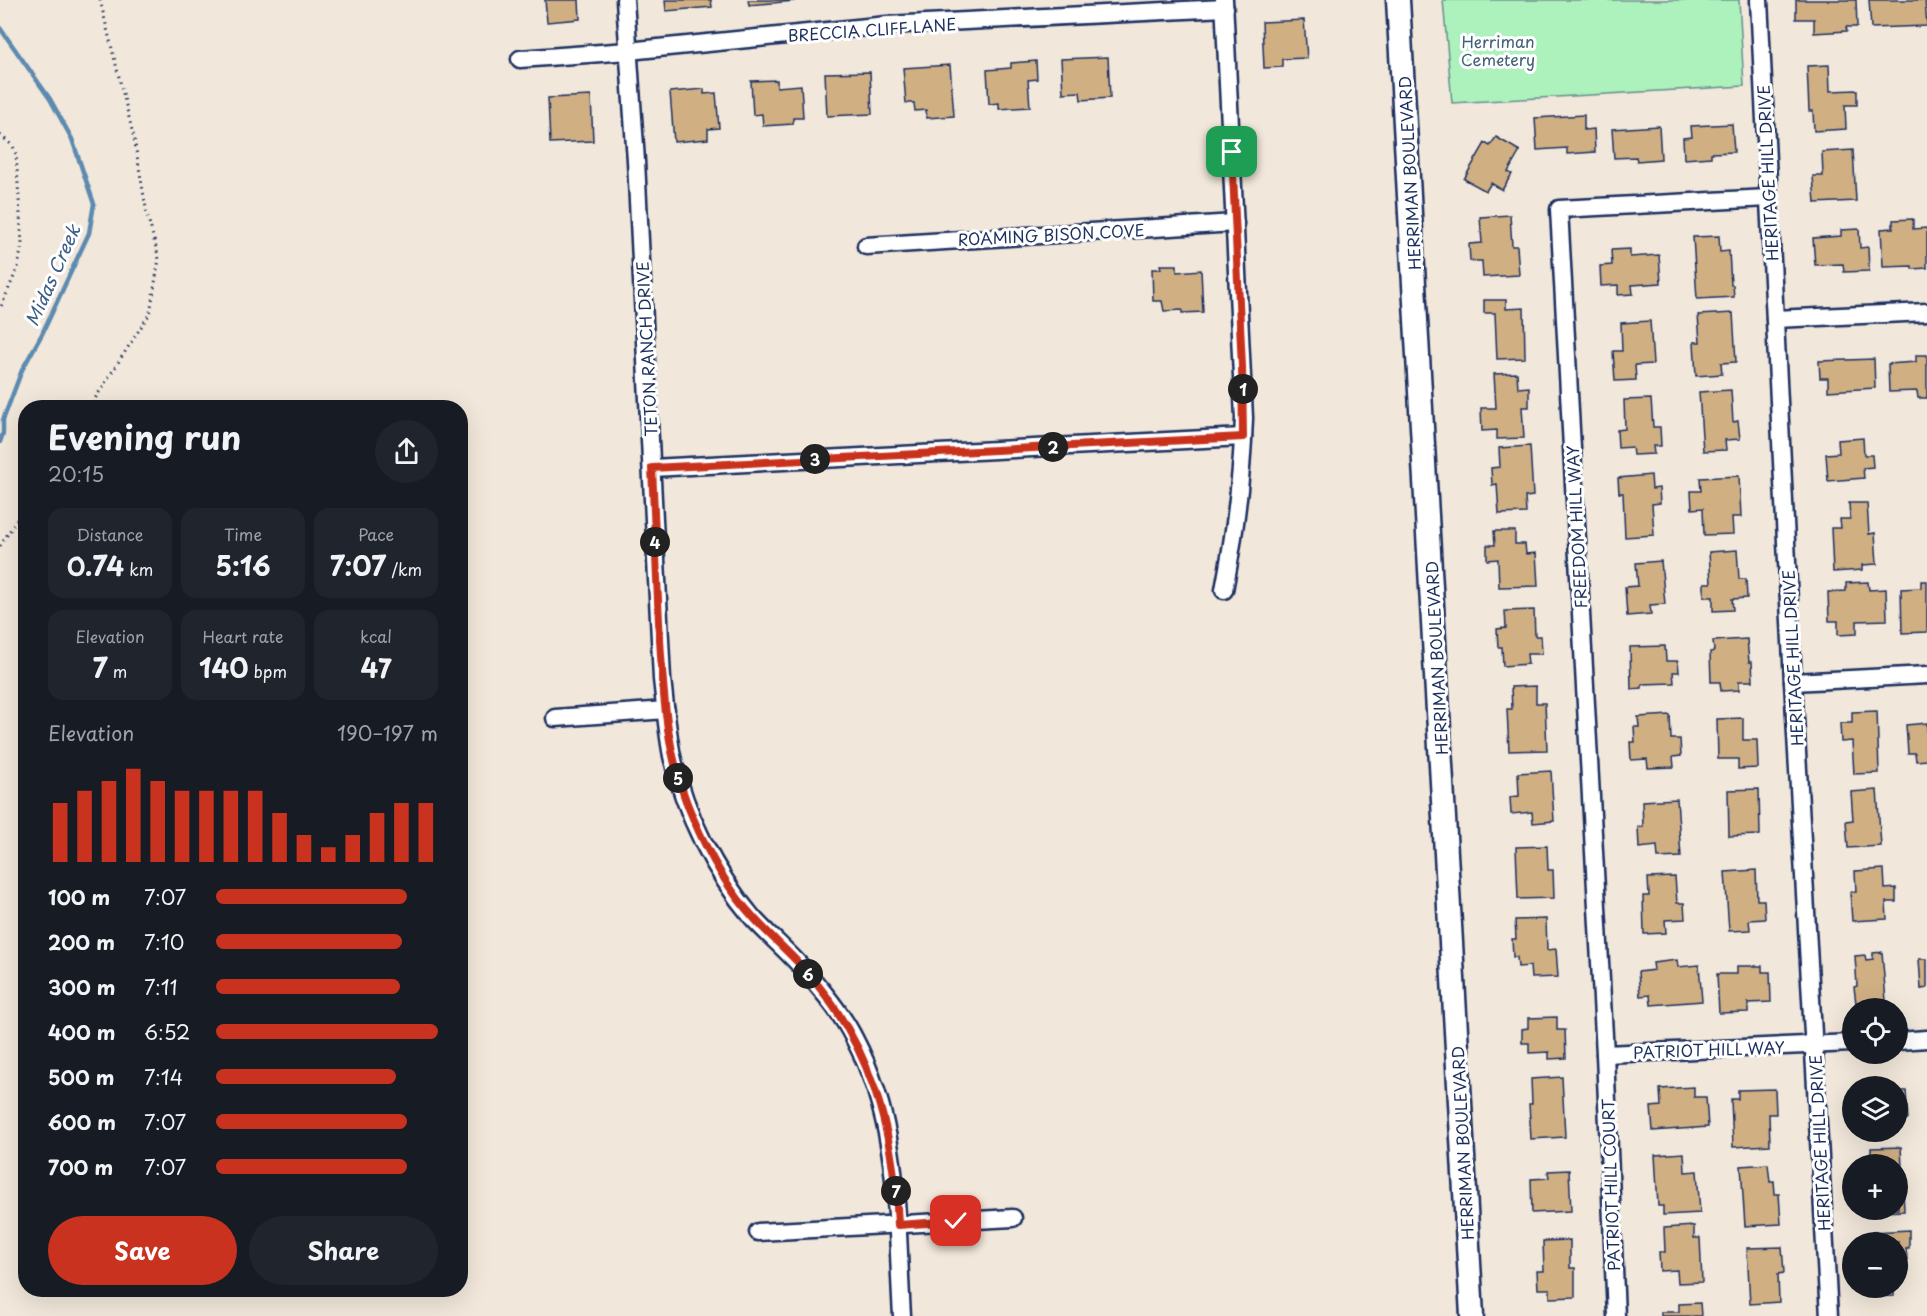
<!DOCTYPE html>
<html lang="en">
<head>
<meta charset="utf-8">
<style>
  body { margin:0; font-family:"Playpen Sans",sans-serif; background:#20242c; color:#f1f3f6; height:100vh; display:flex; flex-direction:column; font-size:22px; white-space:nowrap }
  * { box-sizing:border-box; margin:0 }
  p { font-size:20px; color:#9ea1a6 }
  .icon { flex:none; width:33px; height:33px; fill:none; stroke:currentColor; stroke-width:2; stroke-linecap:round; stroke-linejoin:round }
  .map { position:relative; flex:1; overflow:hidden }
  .side { position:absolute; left:18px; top:400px; width:450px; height:897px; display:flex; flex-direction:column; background:#171b24; border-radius:24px; box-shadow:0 6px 24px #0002 }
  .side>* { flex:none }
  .tools { position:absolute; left:1842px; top:998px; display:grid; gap:12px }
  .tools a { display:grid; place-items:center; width:66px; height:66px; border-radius:50%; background:#171b24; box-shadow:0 6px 24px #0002; font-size:30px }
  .pin { position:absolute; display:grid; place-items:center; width:51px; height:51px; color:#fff; margin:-26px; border-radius:12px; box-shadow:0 3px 9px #0006 }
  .km { position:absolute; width:30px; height:30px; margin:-15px; border-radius:50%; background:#222; color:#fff; font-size:16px; line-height:30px; text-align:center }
  .round { display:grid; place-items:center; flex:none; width:63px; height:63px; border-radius:32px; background:#20242c }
  .head { display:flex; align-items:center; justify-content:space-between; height:102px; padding:0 30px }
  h1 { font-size:33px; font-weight:700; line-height:45px }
  .metrics { display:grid; grid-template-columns:repeat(3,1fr); gap:9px; height:102px; padding:6px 30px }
  .metrics div { display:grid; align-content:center; border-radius:15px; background:#20242c; text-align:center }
  .metrics b { font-size:26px; font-weight:700 }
  .metrics small { font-size:16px; font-weight:400 }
  .metrics p { font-size:16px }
  .chart { height:168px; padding:12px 30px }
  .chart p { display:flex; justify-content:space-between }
  .chart svg { width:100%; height:108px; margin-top:6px; stroke:#c8321e; stroke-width:6 }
  .primary-button { display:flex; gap:12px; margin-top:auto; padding:12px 30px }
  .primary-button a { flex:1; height:69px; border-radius:36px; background:#c8321e; color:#fff; font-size:24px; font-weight:700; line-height:69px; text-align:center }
  .primary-button a+a { background:#20242c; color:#f1f3f6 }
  ul { padding:0 30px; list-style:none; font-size:20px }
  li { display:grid; grid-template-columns:96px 72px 1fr; align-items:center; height:45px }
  li i { height:15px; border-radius:8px; background:#c8321e }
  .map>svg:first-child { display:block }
  .green { fill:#adf1bc; stroke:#64908d; stroke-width:1.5 }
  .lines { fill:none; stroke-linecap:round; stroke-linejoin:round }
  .stream { stroke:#5c8ab0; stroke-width:4.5 }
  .building { fill:#d0af83; stroke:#1b2f5e; stroke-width:1.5 }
  .street-casing { stroke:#1b2f5e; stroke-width:21 }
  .secondary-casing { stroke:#1b2f5e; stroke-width:27 }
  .path { stroke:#1b2f5e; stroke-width:3; stroke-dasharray:1.5 4.5; stroke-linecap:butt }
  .street { stroke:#fff; stroke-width:16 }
  .secondary { stroke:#fff; stroke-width:22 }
  .route-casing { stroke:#fff; stroke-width:12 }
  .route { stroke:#c8321e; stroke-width:8 }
  .labels { text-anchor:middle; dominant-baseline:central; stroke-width:6; stroke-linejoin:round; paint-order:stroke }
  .street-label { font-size:16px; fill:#1b2f5e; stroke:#fff }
  .park-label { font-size:16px; fill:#406076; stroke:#fff }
  .water-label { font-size:18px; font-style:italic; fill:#3b5c87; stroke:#fff }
</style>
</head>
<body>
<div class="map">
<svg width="1927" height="1316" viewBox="0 0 1927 1316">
  <rect width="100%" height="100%" fill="#f1e7da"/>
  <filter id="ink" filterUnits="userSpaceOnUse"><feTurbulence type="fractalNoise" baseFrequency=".0167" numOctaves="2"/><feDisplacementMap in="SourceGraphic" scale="12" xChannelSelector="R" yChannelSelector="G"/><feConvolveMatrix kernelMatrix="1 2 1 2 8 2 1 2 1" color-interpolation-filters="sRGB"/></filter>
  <g filter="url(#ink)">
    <path class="green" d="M 1443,0 L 1739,0 L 1744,86 L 1452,103 Z"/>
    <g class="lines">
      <path class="stream" d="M 0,28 L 50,99 L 72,139 L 94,204 L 89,233 L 42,334 L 22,370 L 3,420 L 3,433 L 0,442"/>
    </g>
    <g class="building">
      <path d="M 545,0 L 579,0 L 580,19 L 547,22 Z"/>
      <path d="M 665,0 L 711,0 L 712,7 L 666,11 Z"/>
      <path d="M 748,0 L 794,0 L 794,1 L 749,5 Z"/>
      <path d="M 1796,0 L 1856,0 L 1857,27 L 1846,27 L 1847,31 L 1814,33 L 1814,19 L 1796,19 Z"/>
      <path d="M 1869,0 L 1925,0 L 1927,26 L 1871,28 Z"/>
      <path d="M 1304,20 L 1307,58 L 1282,59 L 1282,67 L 1264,68 L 1262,22 Z"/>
      <path d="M 1108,57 L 1110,98 L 1081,100 L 1080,92 L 1063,93 L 1061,59 Z"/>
      <path d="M 1036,61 L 1037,79 L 1028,80 L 1030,107 L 999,109 L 999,103 L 989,104 L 987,70 L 1011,68 L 1011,63 Z"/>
      <path d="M 950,65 L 954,116 L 927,118 L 926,110 L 915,111 L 914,103 L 906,103 L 903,68 Z"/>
      <path d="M 1829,65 L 1830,91 L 1857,90 L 1857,105 L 1845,105 L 1846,129 L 1814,131 L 1813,111 L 1809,111 L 1807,66 Z"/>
      <path d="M 870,72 L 872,114 L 827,116 L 825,73 Z"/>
      <path d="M 777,80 L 777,87 L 801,85 L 803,118 L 793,118 L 793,124 L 763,126 L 762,114 L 753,115 L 751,81 Z"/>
      <path d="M 704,89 L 704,94 L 716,93 L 719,128 L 708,129 L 708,139 L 674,142 L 670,92 Z"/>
      <path d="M 591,96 L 593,141 L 550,143 L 548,98 Z"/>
      <path d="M 1584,115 L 1584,130 L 1594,129 L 1595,152 L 1567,154 L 1567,148 L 1537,150 L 1535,118 Z"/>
      <path d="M 1732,124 L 1734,152 L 1711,153 L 1711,157 L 1684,159 L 1683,138 L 1692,137 L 1691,126 Z"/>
      <path d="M 1659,126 L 1661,159 L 1637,161 L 1636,157 L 1614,158 L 1612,129 Z"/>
      <path d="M 1496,137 L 1520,151 L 1508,172 L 1512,174 L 1502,190 L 1491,183 L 1486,191 L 1464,179 L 1485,143 L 1490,146 Z"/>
      <path d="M 1853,150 L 1856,201 L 1815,203 L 1813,176 L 1823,176 L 1822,152 Z"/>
      <path d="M 1510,215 L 1512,246 L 1517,246 L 1519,275 L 1483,277 L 1482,261 L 1470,261 L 1469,244 L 1482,243 L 1480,217 Z"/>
      <path d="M 1913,219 L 1913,229 L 1927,228 L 1927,268 L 1912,269 L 1912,266 L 1883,267 L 1881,229 L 1893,228 L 1893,220 Z"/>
      <path d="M 1859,229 L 1860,248 L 1868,247 L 1869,271 L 1844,272 L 1843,264 L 1815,265 L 1813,238 L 1841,236 L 1841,230 Z"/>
      <path d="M 1719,236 L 1720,252 L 1729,251 L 1731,285 L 1733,285 L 1734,297 L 1697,299 L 1693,237 Z"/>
      <path d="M 1630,249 L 1630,257 L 1659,255 L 1661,283 L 1632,285 L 1633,294 L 1618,295 L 1618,285 L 1601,286 L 1600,266 L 1612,265 L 1611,250 Z"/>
      <path d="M 1160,265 L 1177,265 L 1177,272 L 1201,270 L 1203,312 L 1182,313 L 1182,310 L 1164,311 L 1162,301 L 1153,301 L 1152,269 L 1161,269 Z"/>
      <path d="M 1484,300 L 1506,300 L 1506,309 L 1524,308 L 1525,358 L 1497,359 L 1495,313 L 1484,313 Z"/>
      <path d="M 1733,313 L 1736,362 L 1721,363 L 1722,374 L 1696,376 L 1694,342 L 1700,342 L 1698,315 Z"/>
      <path d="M 1650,321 L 1653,364 L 1635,365 L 1636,380 L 1615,381 L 1613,351 L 1622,351 L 1621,323 Z"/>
      <path d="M 1916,355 L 1927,355 L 1927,398 L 1918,398 L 1917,391 L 1889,392 L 1888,364 L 1916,362 Z"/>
      <path d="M 1874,359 L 1875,388 L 1828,391 L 1828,378 L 1820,378 L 1819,361 Z"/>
      <path d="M 1517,373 L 1518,388 L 1529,387 L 1529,407 L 1522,407 L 1524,438 L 1497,439 L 1497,430 L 1482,431 L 1481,408 L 1496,408 L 1494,374 Z"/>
      <path d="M 1731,390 L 1733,422 L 1738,421 L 1740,439 L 1725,440 L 1726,450 L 1703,451 L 1699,392 Z"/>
      <path d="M 1651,399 L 1653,427 L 1660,427 L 1661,446 L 1653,446 L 1654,454 L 1633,455 L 1632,447 L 1618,448 L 1617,430 L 1625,429 L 1624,400 Z"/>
      <path d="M 1863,438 L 1864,455 L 1872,455 L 1873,467 L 1863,468 L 1864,478 L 1828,481 L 1826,454 L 1839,453 L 1838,440 Z"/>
      <path d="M 1530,446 L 1533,496 L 1525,497 L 1526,513 L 1499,514 L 1497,484 L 1492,485 L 1491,468 L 1500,467 L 1499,448 Z"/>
      <path d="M 1651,475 L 1652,489 L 1659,488 L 1660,503 L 1652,504 L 1654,535 L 1625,537 L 1623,493 L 1619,493 L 1618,478 Z"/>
      <path d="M 1739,476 L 1741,517 L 1732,517 L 1733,534 L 1704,535 L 1703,508 L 1692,509 L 1691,491 L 1701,491 L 1700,478 Z"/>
      <path d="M 1849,503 L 1867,503 L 1869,534 L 1875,533 L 1877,564 L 1862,565 L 1862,570 L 1833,572 L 1831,528 L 1841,528 L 1840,519 L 1850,519 Z"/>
      <path d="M 1494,531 L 1515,531 L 1515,544 L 1525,544 L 1526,554 L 1536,553 L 1538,586 L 1499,587 L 1498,559 L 1487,560 L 1487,545 L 1495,545 Z"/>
      <path d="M 1737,550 L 1739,579 L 1746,579 L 1747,598 L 1732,599 L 1733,610 L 1713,611 L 1713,597 L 1704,597 L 1704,583 L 1711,583 L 1709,552 Z"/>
      <path d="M 1661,561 L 1665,604 L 1650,605 L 1651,614 L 1627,616 L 1625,587 L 1638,586 L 1636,563 Z"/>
      <path d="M 1921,581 L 1927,581 L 1927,632 L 1902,633 L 1901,589 L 1921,588 Z"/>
      <path d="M 1868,582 L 1869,590 L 1886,589 L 1887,620 L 1857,621 L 1857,634 L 1838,635 L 1838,621 L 1829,621 L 1828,592 L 1846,591 L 1846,583 Z"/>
      <path d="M 1534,610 L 1535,636 L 1541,636 L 1542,654 L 1527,654 L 1528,664 L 1503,666 L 1502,647 L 1498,647 L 1497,629 L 1506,628 L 1505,611 Z"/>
      <path d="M 1747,639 L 1749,662 L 1752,662 L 1753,681 L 1739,681 L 1739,690 L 1721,691 L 1720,682 L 1711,682 L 1710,652 L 1714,651 L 1713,641 Z"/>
      <path d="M 1665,646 L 1666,661 L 1678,661 L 1679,672 L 1673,672 L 1674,683 L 1642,684 L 1642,688 L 1631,689 L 1630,647 Z"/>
      <path d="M 1536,686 L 1536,703 L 1545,703 L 1547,750 L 1509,751 L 1507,709 L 1512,709 L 1511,687 Z"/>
      <path d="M 1877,711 L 1879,773 L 1854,774 L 1852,741 L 1841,742 L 1840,723 L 1852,723 L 1852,712 Z"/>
      <path d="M 1670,715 L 1671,739 L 1680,739 L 1681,756 L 1673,757 L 1674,767 L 1648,768 L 1647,759 L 1631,760 L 1630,742 L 1635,742 L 1634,727 L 1639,727 L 1638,717 Z"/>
      <path d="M 1743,718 L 1743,740 L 1757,740 L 1758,768 L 1738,769 L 1738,759 L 1718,759 L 1717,719 Z"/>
      <path d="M 1927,723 L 1927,760 L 1916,761 L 1915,753 L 1908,753 L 1906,725 Z"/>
      <path d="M 1551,771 L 1554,821 L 1533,823 L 1532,812 L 1511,814 L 1510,797 L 1519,796 L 1518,773 Z"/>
      <path d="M 1759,789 L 1760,835 L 1729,836 L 1728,790 Z"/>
      <path d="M 1877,790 L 1881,846 L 1848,848 L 1846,821 L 1853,820 L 1851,792 Z"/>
      <path d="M 1677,799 L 1681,857 L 1658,858 L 1657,846 L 1639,848 L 1638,827 L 1643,827 L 1642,801 Z"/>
      <path d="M 1547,846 L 1548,870 L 1553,870 L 1554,898 L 1518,899 L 1516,847 Z"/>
      <path d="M 1884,869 L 1885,889 L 1896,888 L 1896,902 L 1886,902 L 1887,919 L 1852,921 L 1850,892 L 1856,892 L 1855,871 Z"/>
      <path d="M 1756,870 L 1757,900 L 1764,900 L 1765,919 L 1749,920 L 1750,930 L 1729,931 L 1725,872 Z"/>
      <path d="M 1675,877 L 1677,903 L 1684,903 L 1685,919 L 1665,920 L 1666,933 L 1644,934 L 1643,896 L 1649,896 L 1648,878 Z"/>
      <path d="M 1546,919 L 1547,950 L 1556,949 L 1558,977 L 1531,978 L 1530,966 L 1518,967 L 1517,957 L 1513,957 L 1512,939 L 1516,939 L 1515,920 Z"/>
      <path d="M 1882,952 L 1886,1001 L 1856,1003 L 1854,987 L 1857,986 L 1855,956 L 1865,955 L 1866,960 L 1873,959 L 1873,953 Z"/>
      <path d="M 1919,959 L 1927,959 L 1927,988 L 1921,989 Z"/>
      <path d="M 1677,960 L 1678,967 L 1699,965 L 1702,1001 L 1651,1005 L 1650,995 L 1640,996 L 1638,972 L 1654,970 L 1653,963 Z"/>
      <path d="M 1737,966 L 1762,966 L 1762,972 L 1770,972 L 1771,1002 L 1748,1003 L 1748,1012 L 1719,1013 L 1717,974 L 1737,974 Z"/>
      <path d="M 1557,1017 L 1557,1030 L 1565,1030 L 1566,1058 L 1549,1059 L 1549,1052 L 1529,1053 L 1529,1043 L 1522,1043 L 1522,1029 L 1528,1028 L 1528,1018 Z"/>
      <path d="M 1562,1077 L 1565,1137 L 1531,1139 L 1529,1104 L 1532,1104 L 1531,1079 Z"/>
      <path d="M 1694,1087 L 1694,1097 L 1706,1097 L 1708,1127 L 1653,1131 L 1651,1107 L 1661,1106 L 1660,1089 Z"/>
      <path d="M 1775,1089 L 1776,1114 L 1769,1114 L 1770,1145 L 1733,1147 L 1731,1099 L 1738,1099 L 1738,1090 Z"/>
      <path d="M 1898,1091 L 1906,1091 L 1908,1119 L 1898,1120 Z"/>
      <path d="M 1901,1147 L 1904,1211 L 1882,1212 L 1882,1209 L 1898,1209 L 1898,1164 L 1871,1164 L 1871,1148 Z"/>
      <path d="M 1684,1153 L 1685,1172 L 1697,1171 L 1700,1213 L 1663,1215 L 1663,1206 L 1658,1206 L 1655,1155 Z"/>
      <path d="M 1768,1164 L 1770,1182 L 1774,1181 L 1775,1194 L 1779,1194 L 1781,1224 L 1745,1226 L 1741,1166 Z"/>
      <path d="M 1569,1170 L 1571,1211 L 1532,1213 L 1531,1179 L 1549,1178 L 1548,1171 Z"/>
      <path d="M 1694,1226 L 1694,1238 L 1700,1238 L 1702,1282 L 1678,1283 L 1677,1270 L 1660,1271 L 1659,1252 L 1665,1252 L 1664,1228 Z"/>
      <path d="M 1909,1230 L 1909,1248 L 1906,1248 L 1908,1271 L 1898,1271 L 1898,1242 L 1874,1242 L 1873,1232 Z"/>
      <path d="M 1570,1240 L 1570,1268 L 1575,1268 L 1575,1297 L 1550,1298 L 1550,1289 L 1538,1289 L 1537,1271 L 1544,1271 L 1543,1241 Z"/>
      <path d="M 1782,1247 L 1784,1273 L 1778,1274 L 1779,1302 L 1750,1304 L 1747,1248 Z"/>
      <path d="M 1872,1287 L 1894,1287 L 1894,1296 L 1872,1297 Z"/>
      <path d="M 1700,1303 L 1701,1316 L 1661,1316 L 1661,1312 L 1679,1312 L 1679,1304 Z"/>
    </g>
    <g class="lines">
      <defs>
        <g id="street">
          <path d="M 625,0 L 636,161 L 662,679 C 665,705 667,730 672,756 C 685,813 714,872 752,917 C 769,936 789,952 806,972 C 823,991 842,1014 854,1038 C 901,1127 896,1219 902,1316"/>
          <path d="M 1759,0 L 1793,682 L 1829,1316"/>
          <path d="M 520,59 L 628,51 L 887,25 L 1225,8"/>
          <path d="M 866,246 L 1235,223"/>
          <path d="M 1775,319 L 1927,312"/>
          <path d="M 652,468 L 1243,437"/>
          <path d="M 1224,590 C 1235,533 1242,476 1244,418 L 1224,0"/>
          <path d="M 1793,682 L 1927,675"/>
          <path d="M 555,718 L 666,710"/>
          <path d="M 1898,1041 L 1927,1039"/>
          <path d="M 1605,1054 L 1852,1043"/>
          <path d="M 758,1232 L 1013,1218"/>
          <path d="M 1616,1316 L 1605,1054 L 1559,209 L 1768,198"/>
        </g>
        <path id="secondary" d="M 1398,0 L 1472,1316"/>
      </defs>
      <use href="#street" class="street-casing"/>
      <use href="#secondary" class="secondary-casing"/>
      <g class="path">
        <path d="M 0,135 L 13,146 L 16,154 L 22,244 L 18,267 L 0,309"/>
        <path d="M 89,408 L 150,313 L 159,259 L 147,214 L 134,138 L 100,0"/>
        <path d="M 0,546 L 26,506"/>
      </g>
      <use href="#street" class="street"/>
      <use href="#secondary" class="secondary"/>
    </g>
  </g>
  <g class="lines" filter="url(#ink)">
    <defs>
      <path id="route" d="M 956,1221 L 898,1225 C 894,1129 870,1042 805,970 C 789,952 770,936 754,918 C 728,890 708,853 693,818 C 665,756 663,689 659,622 C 657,570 654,519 652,468 L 1243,437 L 1242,367 L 1232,152"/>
    </defs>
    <use href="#route" class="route-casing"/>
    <use href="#route" class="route"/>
  </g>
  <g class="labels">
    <g class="street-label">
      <text transform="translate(872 29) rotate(-4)">BRECCIA CLIFF LANE</text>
      <text transform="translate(1409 173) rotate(-93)">HERRIMAN BOULEVARD</text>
      <text transform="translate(1767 173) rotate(-93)">HERITAGE HILL DRIVE</text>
      <text transform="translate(1051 234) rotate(-3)">ROAMING BISON COVE</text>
      <text transform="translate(646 349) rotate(-93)">TETON RANCH DRIVE</text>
      <text transform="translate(1576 527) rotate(-93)">FREEDOM HILL WAY</text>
      <text transform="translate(1436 658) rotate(-93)">HERRIMAN BOULEVARD</text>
      <text transform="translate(1792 658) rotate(-93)">HERITAGE HILL DRIVE</text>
      <text transform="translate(1709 1049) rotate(-2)">PATRIOT HILL WAY</text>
      <text transform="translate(1462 1143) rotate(-93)">HERRIMAN BOULEVARD</text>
      <text transform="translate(1819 1143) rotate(-93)">HERITAGE HILL DRIVE</text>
      <text transform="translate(1610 1185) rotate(-92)">PATRIOT HILL COURT</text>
    </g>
    <g class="park-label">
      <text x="1498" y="41">Herriman<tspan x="1498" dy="18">Cemetery</tspan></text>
    </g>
    <g class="water-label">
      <text transform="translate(52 275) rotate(-66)">Midas Creek</text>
    </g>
  </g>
</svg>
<div class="tools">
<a><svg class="icon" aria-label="locate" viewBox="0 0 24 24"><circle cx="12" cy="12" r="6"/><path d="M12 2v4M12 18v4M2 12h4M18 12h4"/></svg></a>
<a><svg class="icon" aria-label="layers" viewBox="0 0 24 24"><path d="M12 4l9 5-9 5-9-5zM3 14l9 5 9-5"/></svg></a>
<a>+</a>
<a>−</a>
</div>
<div class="pin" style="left:1232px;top:152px;background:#1e9e55"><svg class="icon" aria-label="arrive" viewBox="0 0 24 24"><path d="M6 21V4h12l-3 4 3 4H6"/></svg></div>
<div class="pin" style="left:956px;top:1221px;background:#d93025"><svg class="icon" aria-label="check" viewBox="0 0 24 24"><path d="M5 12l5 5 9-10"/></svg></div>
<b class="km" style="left:1243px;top:389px">1</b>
<b class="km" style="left:1053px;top:447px">2</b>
<b class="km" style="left:815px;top:459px">3</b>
<b class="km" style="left:655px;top:542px">4</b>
<b class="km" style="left:678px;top:778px">5</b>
<b class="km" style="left:808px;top:974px">6</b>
<b class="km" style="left:896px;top:1191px">7</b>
<section class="side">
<div class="head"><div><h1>Evening run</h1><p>20:15</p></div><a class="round"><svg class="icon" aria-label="share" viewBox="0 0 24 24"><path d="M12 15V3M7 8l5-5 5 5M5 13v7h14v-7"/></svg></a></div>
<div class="metrics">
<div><p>Distance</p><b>0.74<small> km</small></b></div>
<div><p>Time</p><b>5:16</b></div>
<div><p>Pace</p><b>7:07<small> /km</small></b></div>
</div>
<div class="metrics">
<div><p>Elevation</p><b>7<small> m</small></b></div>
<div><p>Heart rate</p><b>140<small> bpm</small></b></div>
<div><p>kcal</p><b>47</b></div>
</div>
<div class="chart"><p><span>Elevation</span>190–197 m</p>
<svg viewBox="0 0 160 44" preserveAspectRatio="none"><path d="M5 44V20M15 44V15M25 44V11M35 44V6M45 44V11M55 44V15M65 44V15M75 44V15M85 44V15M95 44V24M105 44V33M115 44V38M125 44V33M135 44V24M145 44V20M155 44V20"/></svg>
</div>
<ul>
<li><b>100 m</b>7:07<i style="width:86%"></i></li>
<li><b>200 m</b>7:10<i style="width:84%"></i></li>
<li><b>300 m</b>7:11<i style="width:83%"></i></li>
<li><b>400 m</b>6:52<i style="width:100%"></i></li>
<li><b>500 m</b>7:14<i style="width:81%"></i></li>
<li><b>600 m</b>7:07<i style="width:86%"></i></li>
<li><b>700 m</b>7:07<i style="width:86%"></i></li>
</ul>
<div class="primary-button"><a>Save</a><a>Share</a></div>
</section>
</div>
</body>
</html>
